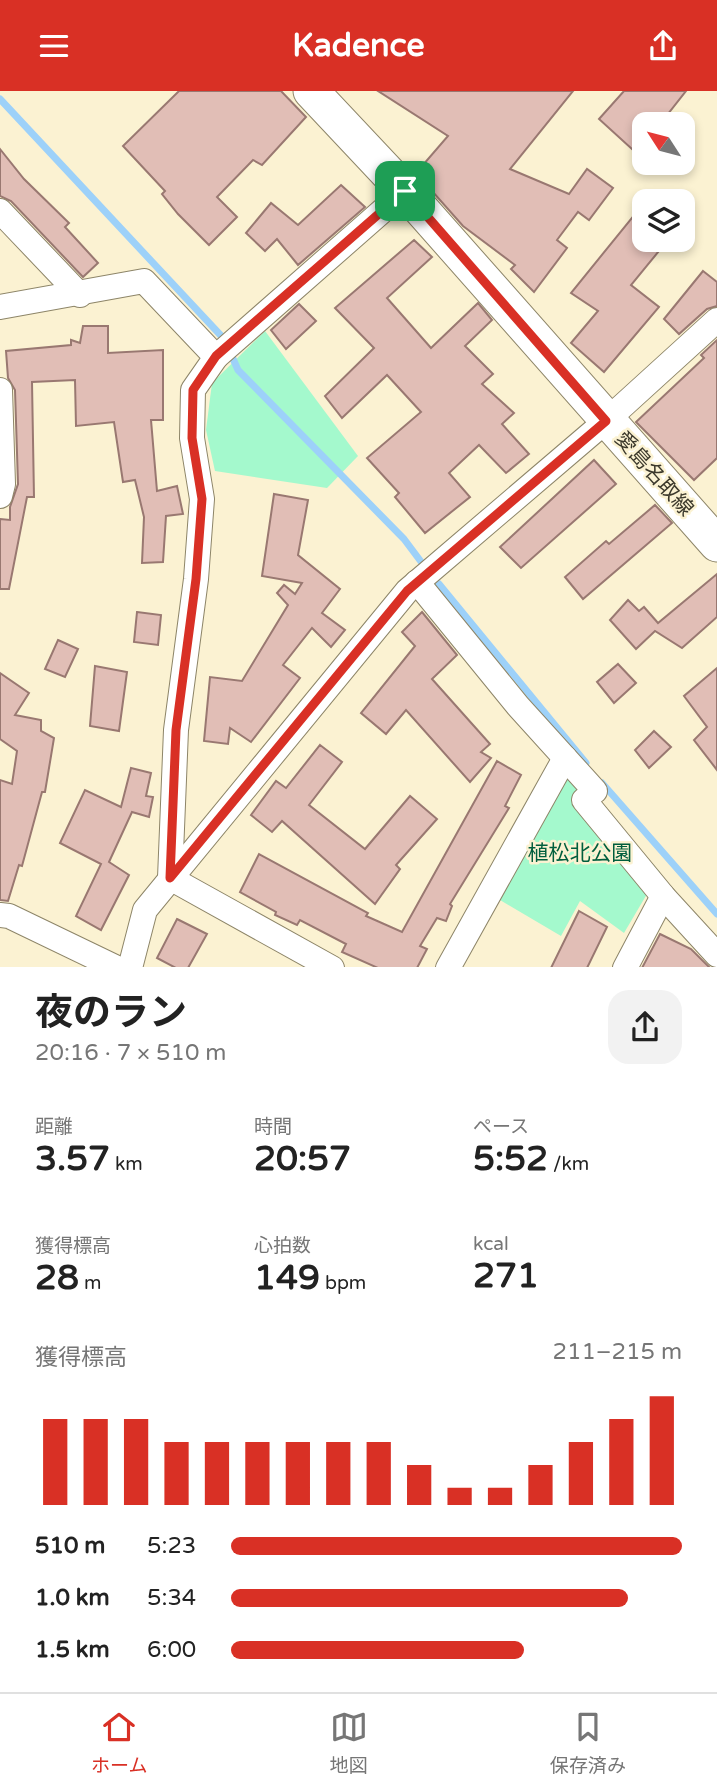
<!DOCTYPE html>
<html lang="ja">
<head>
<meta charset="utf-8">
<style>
  body { margin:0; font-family:"Varela Round","Noto Sans JP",sans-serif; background:#f2f2f2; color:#222; height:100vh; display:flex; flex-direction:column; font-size:26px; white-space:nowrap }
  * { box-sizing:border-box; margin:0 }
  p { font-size:23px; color:#767676 }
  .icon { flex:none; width:38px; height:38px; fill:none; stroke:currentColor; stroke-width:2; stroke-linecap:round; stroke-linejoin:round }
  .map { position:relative; height:876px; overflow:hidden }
  .sheet { display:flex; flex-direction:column; background:#fff; flex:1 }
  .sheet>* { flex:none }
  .needle { width:46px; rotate:306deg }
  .tools { position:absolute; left:632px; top:21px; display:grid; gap:14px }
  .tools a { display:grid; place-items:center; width:63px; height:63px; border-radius:14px; background:#fff; box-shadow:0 4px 10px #0003; font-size:35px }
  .pin { position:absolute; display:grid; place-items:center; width:60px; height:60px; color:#fff; margin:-30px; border-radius:14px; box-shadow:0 4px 10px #0006 }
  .round { display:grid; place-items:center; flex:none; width:74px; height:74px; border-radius:21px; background:#f2f2f2 }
  .headline { display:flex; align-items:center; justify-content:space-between; height:119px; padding:0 35px }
  h1 { font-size:38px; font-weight:700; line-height:52px }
  .stats { display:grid; grid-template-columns:repeat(3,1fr); gap:10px; height:119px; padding:7px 35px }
  .stats div { display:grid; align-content:center }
  .stats b { font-size:35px; font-weight:700 }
  .stats small { font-size:19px; font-weight:400 }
  .stats p { font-size:19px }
  .chart { height:196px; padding:14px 35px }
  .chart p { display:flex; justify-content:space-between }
  .chart svg { width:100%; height:126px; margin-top:7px; stroke:#d93025; stroke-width:6 }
  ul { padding:0 35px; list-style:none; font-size:23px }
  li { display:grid; grid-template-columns:112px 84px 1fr; align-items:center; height:52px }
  li i { height:18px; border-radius:9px; background:#d93025 }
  header { display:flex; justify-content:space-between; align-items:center; height:91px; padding:0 35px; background:#d93025; color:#fff; font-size:32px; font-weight:700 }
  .tab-bar { display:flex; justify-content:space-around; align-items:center; height:98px; border-top:2px solid #e0e0e0; background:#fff; font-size:19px; color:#767676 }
  .tab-bar a { display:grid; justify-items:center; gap:4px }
  .tab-bar .current { color:#d93025 }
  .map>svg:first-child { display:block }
  .green { fill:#a4f9cd }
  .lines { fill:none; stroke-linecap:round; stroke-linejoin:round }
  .stream { stroke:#9dd1f9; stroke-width:7 }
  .building { fill:#e1beb6; stroke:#997871; stroke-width:2 }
  .street-casing { stroke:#8d8568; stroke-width:26 }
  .secondary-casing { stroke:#8d8568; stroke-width:37 }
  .street { stroke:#fff; stroke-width:24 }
  .secondary { stroke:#fff; stroke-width:35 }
  .route-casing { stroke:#fff; stroke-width:14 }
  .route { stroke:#d93025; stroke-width:9 }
  .labels { text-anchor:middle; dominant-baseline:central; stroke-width:5; stroke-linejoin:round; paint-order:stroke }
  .street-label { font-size:21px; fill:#3c392c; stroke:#fbf2d2 }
  .park-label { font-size:21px; fill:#005e3d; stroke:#fbf2d2 }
</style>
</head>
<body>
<header><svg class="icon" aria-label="menu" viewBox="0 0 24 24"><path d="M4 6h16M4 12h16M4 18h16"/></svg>Kadence<svg class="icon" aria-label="share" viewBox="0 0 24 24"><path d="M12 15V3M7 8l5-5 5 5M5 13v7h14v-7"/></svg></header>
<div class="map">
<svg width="717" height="877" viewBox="0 0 717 877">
  <rect width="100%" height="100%" fill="#fbf2d2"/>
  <g class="green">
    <path d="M 265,240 L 358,365 L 327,397 L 215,380 L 206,339 L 212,292 Z"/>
    <path d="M 570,680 L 660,781 L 624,842 L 580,810 L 561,845 L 500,809 Z"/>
  </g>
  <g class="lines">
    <g class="stream">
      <path d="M 0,8 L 226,250"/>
      <path d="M 230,261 L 238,279 L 404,448 L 422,472"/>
      <path d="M 439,493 L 586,672"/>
      <path d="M 602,692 L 717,823"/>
    </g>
  </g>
  <g class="building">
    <path d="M 179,0 L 281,0 L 306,26 L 262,74 L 253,69 L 217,106 L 237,126 L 209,154 L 178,123 L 162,103 L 165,100 L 123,55 Z"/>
    <path d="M 378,0 L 573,0 L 510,78 L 569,103 L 587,78 L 613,97 L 589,129 L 578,121 L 557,149 L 567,157 L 534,201 L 511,178 L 515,174 L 463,135 L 416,82 L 448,45 Z"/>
    <path d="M 624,0 L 686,0 L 660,33 L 644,33 L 644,69 L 599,28 Z"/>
    <path d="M 0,58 L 24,88 L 69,132 L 65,136 L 98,172 L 83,186 L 11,110 L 0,105 Z"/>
    <path d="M 341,94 L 365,116 L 298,174 L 277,148 L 265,160 L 246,142 L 271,112 L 298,134 Z"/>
    <path d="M 644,112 L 644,149 L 668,149 L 631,194 L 659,216 L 604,281 L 571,252 L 598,220 L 571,202 Z"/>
    <path d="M 414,149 L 432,166 L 387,207 L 431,257 L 478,212 L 492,229 L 465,255 L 493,283 L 482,293 L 514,322 L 502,333 L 529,363 L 506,382 L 479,354 L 449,382 L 470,406 L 425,442 L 395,406 L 399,402 L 367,367 L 421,321 L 387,284 L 342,327 L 325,305 L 374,257 L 335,217 Z"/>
    <path d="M 703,180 L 717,191 L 717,215 L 707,218 L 679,243 L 664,228 Z"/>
    <path d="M 299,213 L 316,230 L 286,258 L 271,239 Z"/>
    <path d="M 83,235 L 108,235 L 108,262 L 163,259 L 163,329 L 151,329 L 157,400 L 177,395 L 183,423 L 166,425 L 163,471 L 142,472 L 144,426 L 135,389 L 123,391 L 114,331 L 76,335 L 75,289 L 32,291 L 34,406 L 27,406 L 9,498 L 0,498 L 0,428 L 10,429 L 10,416 L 18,393 L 15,299 L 8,287 L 6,260 L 71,254 L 71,249 L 80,252 Z"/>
    <path d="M 717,249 L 717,367 L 694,389 L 636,331 L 704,267 L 701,264 Z"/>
    <path d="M 594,369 L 616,393 L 521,477 L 500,456 Z"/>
    <path d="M 274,403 L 308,409 L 298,464 L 340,498 L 322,522 L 345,539 L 331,556 L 312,537 L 283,574 L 300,587 L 251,651 L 230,637 L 228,653 L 204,650 L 210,586 L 242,590 L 288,514 L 277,502 L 284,494 L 295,503 L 302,492 L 262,485 Z"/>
    <path d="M 655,414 L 672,432 L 583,508 L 565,486 L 606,450 L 609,453 Z"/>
    <path d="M 717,483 L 717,526 L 682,557 L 655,540 L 636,558 L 610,529 L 628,509 L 639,520 L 644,516 L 658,532 Z"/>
    <path d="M 137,521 L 161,524 L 158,554 L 134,551 Z"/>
    <path d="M 422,521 L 457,564 L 432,588 L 490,653 L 481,661 L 491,667 L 470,691 L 406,619 L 386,643 L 361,622 L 415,555 L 402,541 Z"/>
    <path d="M 58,549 L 78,558 L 65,586 L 45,578 Z"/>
    <path d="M 618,573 L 636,592 L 614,612 L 597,591 Z"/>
    <path d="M 95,575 L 127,581 L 119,640 L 90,635 Z"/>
    <path d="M 717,577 L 717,679 L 694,649 L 707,636 L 684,605 Z"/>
    <path d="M 0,582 L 29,602 L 15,624 L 41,629 L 41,640 L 54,647 L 45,701 L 42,701 L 22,775 L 19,774 L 8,810 L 0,809 L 0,689 L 12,693 L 17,660 L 0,648 Z"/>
    <path d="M 654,640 L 671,656 L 649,677 L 635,659 Z"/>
    <path d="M 320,654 L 342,671 L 309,714 L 365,758 L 410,705 L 437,728 L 396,774 L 400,778 L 375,813 L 282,730 L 272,741 L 251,724 L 276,690 L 286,697 Z"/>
    <path d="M 497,670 L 521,684 L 505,715 L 509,717 L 450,813 L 452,815 L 446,830 L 437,827 L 420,855 L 427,858 L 417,877 L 378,877 L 342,861 L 346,853 L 300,829 L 297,834 L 275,824 L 276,821 L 240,801 L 259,763 L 368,822 L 366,825 L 402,841 Z"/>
    <path d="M 131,677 L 151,682 L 146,705 L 153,706 L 149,726 L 132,721 L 109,771 L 129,784 L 101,839 L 76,825 L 101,773 L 60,752 L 85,699 L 121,716 Z"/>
    <path d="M 579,820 L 607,836 L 587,877 L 551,877 Z"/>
    <path d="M 177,828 L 207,843 L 188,877 L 176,877 L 157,867 Z"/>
    <path d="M 660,843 L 691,858 L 710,877 L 642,877 Z"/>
  </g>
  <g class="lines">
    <defs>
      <g id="street">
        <path d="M 0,120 L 80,204"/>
        <path d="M 0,216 L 144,190 L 216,266 L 193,299 L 192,347 L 202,408 L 196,488 L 176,639 L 170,787 L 332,877"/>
        <path d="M 216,266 L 405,100"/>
        <path d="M 0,299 L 3,393 L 0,405"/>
        <path d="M 417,491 L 518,615 L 595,700 L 584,709 L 663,805 L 717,864"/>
        <path d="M 0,824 L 9,825 L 117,877"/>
        <path d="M 130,877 L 145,819 L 407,500 L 606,330 L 717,229"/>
        <path d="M 448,877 L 565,667"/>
        <path d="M 625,877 L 663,805"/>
      </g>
      <path id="secondary" d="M 311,0 L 405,100 L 717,453"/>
    </defs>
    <use href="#street" class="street-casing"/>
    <use href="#secondary" class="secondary-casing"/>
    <use href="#street" class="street"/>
    <use href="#secondary" class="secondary"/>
  </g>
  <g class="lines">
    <defs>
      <path id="route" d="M 405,100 L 606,330 L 407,500 L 170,787 L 176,639 L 196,488 L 202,408 L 192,347 L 193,299 L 216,265 Z"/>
    </defs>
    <use href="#route" class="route-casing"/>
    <use href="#route" class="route"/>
  </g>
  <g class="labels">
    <g class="street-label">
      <text transform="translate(654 383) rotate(48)">愛島名取線</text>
    </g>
    <g class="park-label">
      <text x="580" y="762">植松北公園</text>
    </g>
  </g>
</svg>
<div class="tools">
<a><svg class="needle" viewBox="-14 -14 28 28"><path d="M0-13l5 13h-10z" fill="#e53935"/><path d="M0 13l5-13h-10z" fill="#767676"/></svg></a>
<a><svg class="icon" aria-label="layers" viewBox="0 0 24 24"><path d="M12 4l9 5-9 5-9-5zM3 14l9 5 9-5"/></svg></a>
</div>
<div class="pin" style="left:405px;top:100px;background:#1e9e55"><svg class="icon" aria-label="arrive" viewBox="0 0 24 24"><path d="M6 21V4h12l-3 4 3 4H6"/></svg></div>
</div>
<section class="sheet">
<div class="headline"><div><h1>夜のラン</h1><p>20:16 · 7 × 510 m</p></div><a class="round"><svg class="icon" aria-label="share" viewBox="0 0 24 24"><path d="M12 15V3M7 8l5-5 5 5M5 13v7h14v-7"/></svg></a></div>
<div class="stats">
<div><p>距離</p><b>3.57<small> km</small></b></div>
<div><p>時間</p><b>20:57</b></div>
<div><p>ペース</p><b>5:52<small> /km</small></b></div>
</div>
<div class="stats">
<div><p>獲得標高</p><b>28<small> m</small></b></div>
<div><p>心拍数</p><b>149<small> bpm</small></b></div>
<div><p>kcal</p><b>271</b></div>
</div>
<div class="chart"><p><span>獲得標高</span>211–215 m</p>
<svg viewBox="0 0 160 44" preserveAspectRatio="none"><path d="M5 44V14M15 44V14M25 44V14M35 44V22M45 44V22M55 44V22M65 44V22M75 44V22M85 44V22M95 44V30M105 44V38M115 44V38M125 44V30M135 44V22M145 44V14M155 44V6"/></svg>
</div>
<ul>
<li><b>510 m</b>5:23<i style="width:100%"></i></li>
<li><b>1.0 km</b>5:34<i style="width:88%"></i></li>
<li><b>1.5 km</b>6:00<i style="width:65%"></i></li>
</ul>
</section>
<nav class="tab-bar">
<a class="current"><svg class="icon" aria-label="home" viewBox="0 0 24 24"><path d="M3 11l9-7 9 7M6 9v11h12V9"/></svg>ホーム</a>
<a><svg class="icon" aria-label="map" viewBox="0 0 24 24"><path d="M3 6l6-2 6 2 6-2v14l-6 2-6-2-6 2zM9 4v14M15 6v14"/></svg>地図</a>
<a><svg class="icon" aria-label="saved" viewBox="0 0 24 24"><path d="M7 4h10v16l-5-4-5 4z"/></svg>保存済み</a>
</nav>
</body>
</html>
